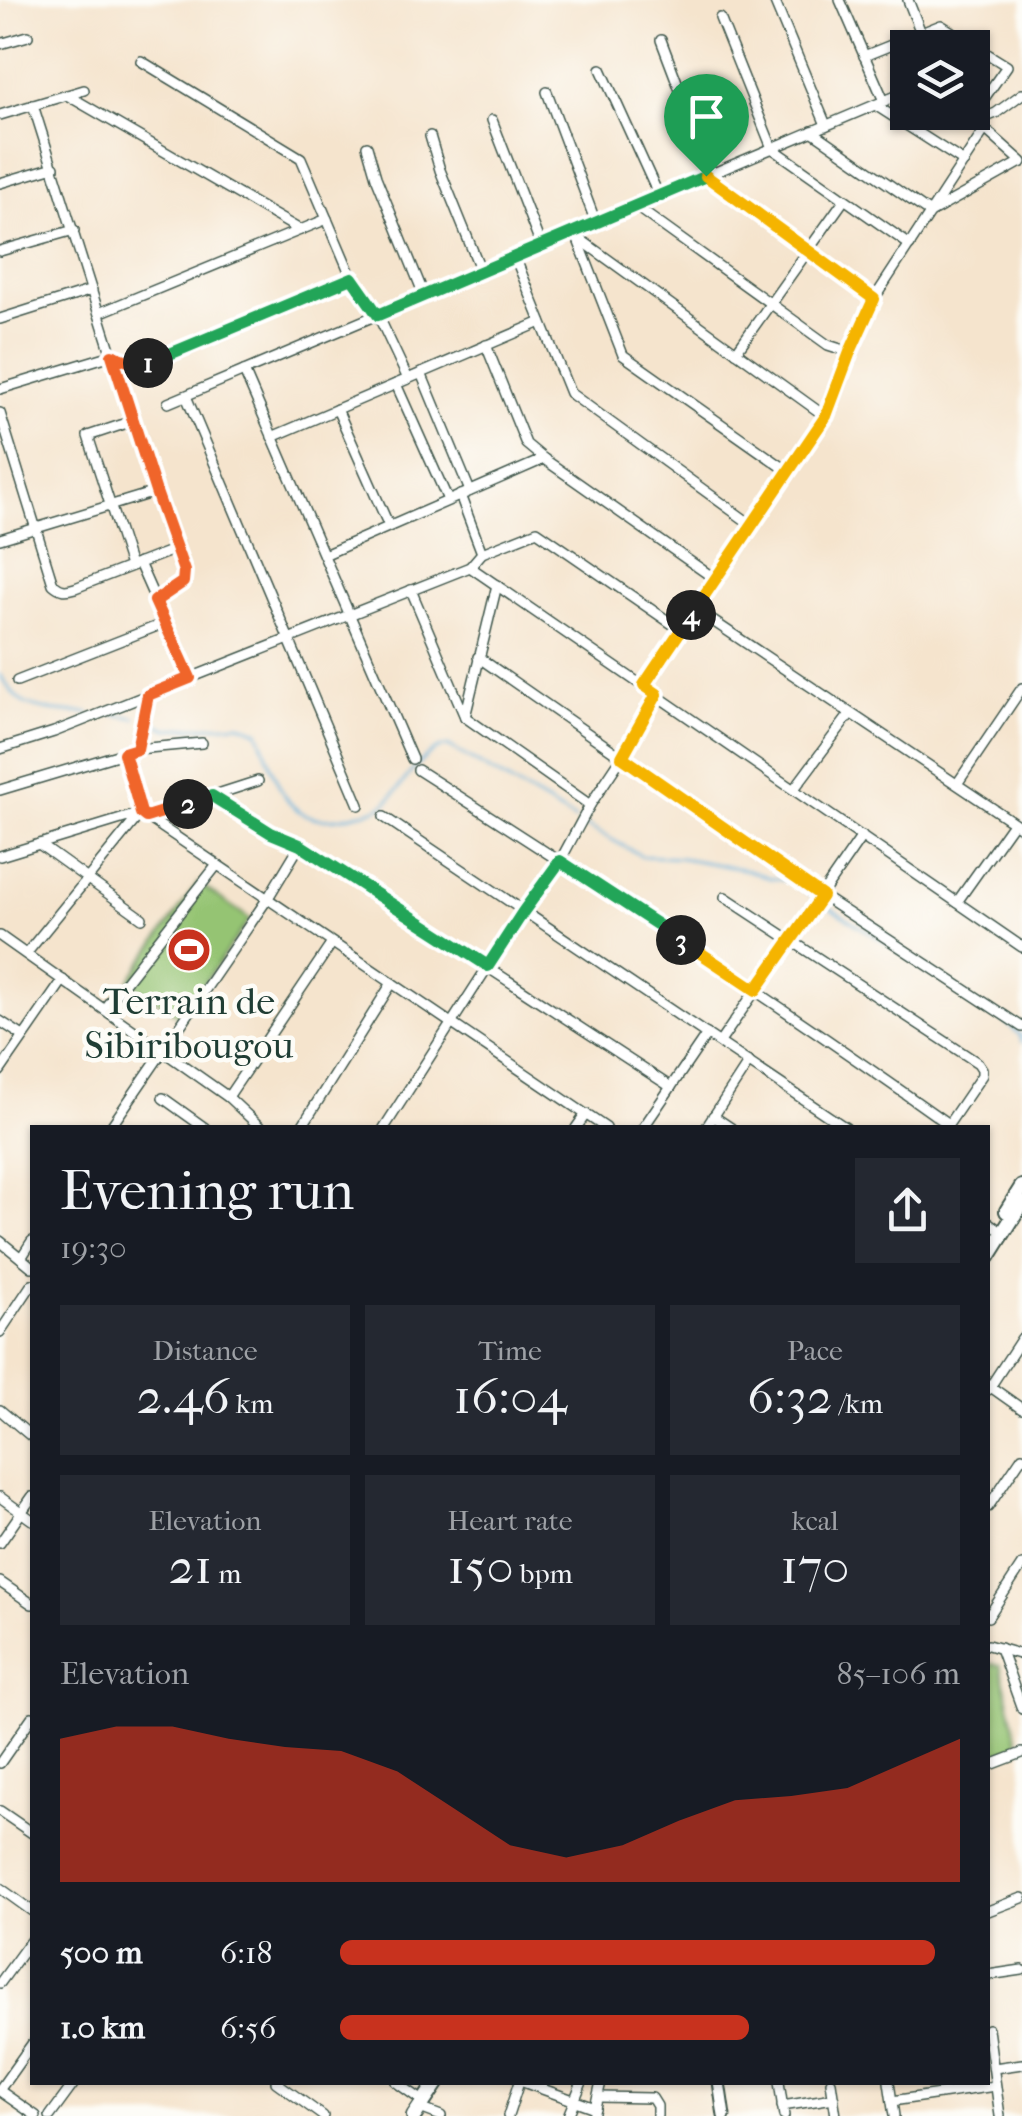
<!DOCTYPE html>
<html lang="en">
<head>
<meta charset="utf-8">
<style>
  body { margin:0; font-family:"IM FELL French Canon",serif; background:#242831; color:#f1f3f6; height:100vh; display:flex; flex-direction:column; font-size:38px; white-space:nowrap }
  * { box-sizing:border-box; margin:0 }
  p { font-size:32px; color:#9ea1a6 }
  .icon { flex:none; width:55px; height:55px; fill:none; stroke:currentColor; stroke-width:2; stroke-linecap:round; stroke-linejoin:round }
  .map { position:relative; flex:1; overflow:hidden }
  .panel { position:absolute; left:30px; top:1125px; width:960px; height:960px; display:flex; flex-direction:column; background:#171b24; border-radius:0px; box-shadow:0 2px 8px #0004 }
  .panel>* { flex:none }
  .controls { position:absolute; left:890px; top:30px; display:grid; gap:20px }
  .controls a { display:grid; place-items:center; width:100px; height:100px; border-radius:0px; background:#171b24; box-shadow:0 2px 8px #0004; font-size:50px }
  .pin { position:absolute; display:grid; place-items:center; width:85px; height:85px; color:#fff; margin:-102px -42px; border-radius:50% 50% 50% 0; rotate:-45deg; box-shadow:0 0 10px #0007 }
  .pin .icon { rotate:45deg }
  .km { position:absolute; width:50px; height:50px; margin:-25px; border-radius:50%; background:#222; color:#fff; font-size:28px; line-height:50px; text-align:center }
  .round { display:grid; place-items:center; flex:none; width:105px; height:105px; border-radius:0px; background:#242831 }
  .headline { display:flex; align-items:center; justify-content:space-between; height:170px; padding:0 30px }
  h1 { font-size:55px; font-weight:600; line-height:75px }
  .stats { display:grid; grid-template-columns:repeat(3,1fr); gap:15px; height:170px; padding:10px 30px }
  .stats div { display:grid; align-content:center; border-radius:0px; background:#242831; text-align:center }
  .stats b { font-size:50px; font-weight:600 }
  .stats small { font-size:28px; font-weight:400 }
  .stats p { font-size:28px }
  .chart { height:280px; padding:20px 30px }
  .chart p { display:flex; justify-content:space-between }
  .chart svg { width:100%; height:180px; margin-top:10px; fill:#c8321e; opacity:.7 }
  ul { padding:0 30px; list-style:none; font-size:32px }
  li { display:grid; grid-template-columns:160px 120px 1fr; align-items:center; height:75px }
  li i { height:25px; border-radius:12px; background:#c8321e }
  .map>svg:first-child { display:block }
  .green { fill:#95c473; stroke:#5a8054; stroke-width:2.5 }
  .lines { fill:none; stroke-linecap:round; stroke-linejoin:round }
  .stream { stroke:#5eaed9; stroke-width:2.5 }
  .minor-casing { stroke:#3f564b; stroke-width:12 }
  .major-casing { stroke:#3f564b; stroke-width:15 }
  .highway-casing { stroke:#3f564b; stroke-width:18 }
  .minor { stroke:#fff; stroke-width:9 }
  .major { stroke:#fff; stroke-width:11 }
  .highway { stroke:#fff; stroke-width:14 }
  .split-1-casing { stroke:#fff; stroke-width:20 }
  .split-2-casing { stroke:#fff; stroke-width:20 }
  .split-3-casing { stroke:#fff; stroke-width:20 }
  .split-4-casing { stroke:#fff; stroke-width:20 }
  .split-5-casing { stroke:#fff; stroke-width:20 }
  .split-1 { stroke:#22a559; stroke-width:12 }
  .split-2 { stroke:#f0652b; stroke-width:12 }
  .split-3 { stroke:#22a559; stroke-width:12 }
  .split-4 { stroke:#f5b400; stroke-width:12 }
  .split-5 { stroke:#f5b400; stroke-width:12 }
  .labels { text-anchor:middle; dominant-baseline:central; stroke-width:9; stroke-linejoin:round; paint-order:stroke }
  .poi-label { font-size:38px; fill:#1f3d34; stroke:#fdfcf7 }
</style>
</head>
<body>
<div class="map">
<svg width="1022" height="2116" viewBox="0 0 1022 2116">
  <rect width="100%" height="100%" fill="#fdfcf7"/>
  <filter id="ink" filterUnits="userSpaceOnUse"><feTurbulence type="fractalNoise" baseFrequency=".01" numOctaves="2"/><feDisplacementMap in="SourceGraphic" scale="20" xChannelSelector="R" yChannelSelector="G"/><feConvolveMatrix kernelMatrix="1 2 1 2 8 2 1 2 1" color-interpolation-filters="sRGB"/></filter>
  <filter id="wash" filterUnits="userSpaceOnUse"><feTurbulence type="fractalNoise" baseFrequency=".0048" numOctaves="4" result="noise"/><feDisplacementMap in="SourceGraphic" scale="40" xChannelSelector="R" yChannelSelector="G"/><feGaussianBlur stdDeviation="2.25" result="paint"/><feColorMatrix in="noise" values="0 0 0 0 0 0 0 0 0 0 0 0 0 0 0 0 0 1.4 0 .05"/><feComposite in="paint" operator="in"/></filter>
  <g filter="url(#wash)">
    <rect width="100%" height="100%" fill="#f5e4cd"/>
    <g class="green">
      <path d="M 198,883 L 250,919 L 180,1017 L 129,981 Z"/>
      <path d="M 988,1664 L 1000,1665 L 1019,1746 L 988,1756 Z"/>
    </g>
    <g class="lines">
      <g class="stream">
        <path d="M 0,675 C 6,683 12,695 21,701 C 36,711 71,713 89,713"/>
        <path d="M 112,714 L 136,718"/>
        <path d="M 148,720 L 168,729 L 240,724 L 258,731 C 278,781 284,834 352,815 C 363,812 379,811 387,802 C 405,783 421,751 448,746 L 576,820"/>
        <path d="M 583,824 L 642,856 L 682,858 L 748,870 L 770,878 L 790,881 L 814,897"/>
        <path d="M 821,902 L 894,948"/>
        <path d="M 1001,1018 L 1020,1035 L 1022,1042"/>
      </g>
    </g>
  </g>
  <g filter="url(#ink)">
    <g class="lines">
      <defs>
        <g id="minor">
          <path d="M 774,0 L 826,125"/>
          <path d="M 840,0 L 884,101"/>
          <path d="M 908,0 L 921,33"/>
          <path d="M 720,18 L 772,148 L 910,245"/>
          <path d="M 661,40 L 712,174"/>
          <path d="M 0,44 L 28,36"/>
          <path d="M 864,56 L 941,25 L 1007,66 L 971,117"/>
          <path d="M 141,61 L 301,158 L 352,278 L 378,315 L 408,379"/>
          <path d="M 601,69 L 659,196"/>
          <path d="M 547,92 L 596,223"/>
          <path d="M 67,95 L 300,230"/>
          <path d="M 33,105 L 155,492 L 184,571 L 183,582 L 155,601"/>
          <path d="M 875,105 L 964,162"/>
          <path d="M 963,112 L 976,121 L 1022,162"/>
          <path d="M 0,115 L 84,90"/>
          <path d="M 492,120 L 541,246"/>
          <path d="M 976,121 L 996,113 L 1022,94"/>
          <path d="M 812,131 L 930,213 L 1021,162"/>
          <path d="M 430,136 L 440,170 L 481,271"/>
          <path d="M 367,146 L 376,177 L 424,295"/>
          <path d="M 706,176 L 874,299"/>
          <path d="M 0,183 L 54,167"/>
          <path d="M 635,206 L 828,345 L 850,352"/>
          <path d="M 575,232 L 623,355 L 788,471"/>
          <path d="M 577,237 L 825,416"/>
          <path d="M 0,251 L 74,230"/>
          <path d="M 515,257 L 570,393 L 752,525"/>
          <path d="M 99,313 L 327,219"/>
          <path d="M 0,319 L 92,290"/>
          <path d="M 486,345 L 526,444 L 544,459 L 715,579"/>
          <path d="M 736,352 L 844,200"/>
          <path d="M 244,371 L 412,759"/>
          <path d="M 421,373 L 470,491"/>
          <path d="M 396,384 L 448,500"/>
          <path d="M 0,389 L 112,355 L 141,366 L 352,278"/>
          <path d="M 186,396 L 359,805"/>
          <path d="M 168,403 L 908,91"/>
          <path d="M 337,409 L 389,526"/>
          <path d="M 0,413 L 53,584 C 61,591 65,591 75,588 L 176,549"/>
          <path d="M 272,437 L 541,322"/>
          <path d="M 460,495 L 482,553"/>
          <path d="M 0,539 L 155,492"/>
          <path d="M 324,555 L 544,459"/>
          <path d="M 139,563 L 190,678"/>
          <path d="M 130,566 L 88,436 L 133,421"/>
          <path d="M 470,567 L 1022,947"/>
          <path d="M 411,590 L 465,717 L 590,805"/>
          <path d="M 695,609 L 1022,828"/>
          <path d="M 478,657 L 822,896 L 1022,1027"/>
          <path d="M 17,681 L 165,623"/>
          <path d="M 643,685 L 825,416 L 850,352 L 874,299 L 985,129"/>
          <path d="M 465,717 L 497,585"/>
          <path d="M 0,749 L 54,732 L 470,567 L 482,553 L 537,531 L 681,630"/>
          <path d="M 137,749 L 148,695"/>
          <path d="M 125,753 L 141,813 L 606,1128"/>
          <path d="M 418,770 C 597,884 775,1001 948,1124"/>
          <path d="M 957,784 L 1022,688"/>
          <path d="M 794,789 L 850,714"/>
          <path d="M 0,790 L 137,749 L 202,743"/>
          <path d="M 212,796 L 271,833 L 300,845 L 671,1087"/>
          <path d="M 146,817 L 258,781"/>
          <path d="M 384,817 L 846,1128"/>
          <path d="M 39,844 L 142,918"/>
          <path d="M 0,856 L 141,813"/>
          <path d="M 725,897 L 978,1063 L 982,1069 L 982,1075 L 948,1125"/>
          <path d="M 957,902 L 1013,823"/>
          <path d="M 0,936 L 228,1097 L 261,1128"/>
          <path d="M 26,954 L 141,813"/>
          <path d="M 104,1009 L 217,865"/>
          <path d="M 0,1021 L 23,1036"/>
          <path d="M 720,1042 L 862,836"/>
          <path d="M 0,1071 L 63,980"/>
          <path d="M 228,1097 L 332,943"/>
          <path d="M 163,1098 L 205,1128"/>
          <path d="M 713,1116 L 731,1128"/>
          <path d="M 110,1128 L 268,898 L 300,845"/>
          <path d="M 301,1128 L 392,983"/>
          <path d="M 384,1128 L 523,912 L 560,861 L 590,805 L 622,757 L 657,694"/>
          <path d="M 576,1128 L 586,1114"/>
          <path d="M 643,1128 L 707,1034"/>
          <path d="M 706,1128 L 749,1062"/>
          <path d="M 988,1222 L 996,1228"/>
          <path d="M 0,1241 L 32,1267"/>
          <path d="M 21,1258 L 32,1241"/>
          <path d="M 0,1332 L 32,1284"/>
          <path d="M 988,1385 L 1022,1409"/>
          <path d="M 988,1390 L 1022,1338"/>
          <path d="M 0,1410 L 32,1437"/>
          <path d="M 0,1497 L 32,1520"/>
          <path d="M 988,1507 L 1022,1457"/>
          <path d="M 0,1543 L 32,1497"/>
          <path d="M 0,1582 L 32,1604"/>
          <path d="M 988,1617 L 1022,1565"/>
          <path d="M 988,1645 L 1022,1655"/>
          <path d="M 1000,1648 L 1022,1709"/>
          <path d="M 0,1763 L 32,1717"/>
          <path d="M 988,1766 L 1022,1753"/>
          <path d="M 0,1811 L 32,1833"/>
          <path d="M 0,1888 L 32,1911"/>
          <path d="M 988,1911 L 1022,1898"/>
          <path d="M 988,1975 L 1022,1970"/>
          <path d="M 0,1983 L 32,1939"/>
          <path d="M 988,2029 L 1000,2116"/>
          <path d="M 994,2068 L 1022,2064"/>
          <path d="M 276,2082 L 323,2116"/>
          <path d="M 396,2082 L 424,2102"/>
          <path d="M 523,2082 L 595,2108"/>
          <path d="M 779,2082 L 784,2116"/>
          <path d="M 831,2082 L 836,2116"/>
          <path d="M 889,2082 L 894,2116"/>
          <path d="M 0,2089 L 32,2044"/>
          <path d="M 0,2091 L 36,2116"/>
          <path d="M 598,2097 L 652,2098 L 657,2106 L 657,2116"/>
          <path d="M 892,2101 L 995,2086"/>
          <path d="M 782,2106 L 834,2098"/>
          <path d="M 420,2108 L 441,2116"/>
          <path d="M 50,2116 L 75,2082"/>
          <path d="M 508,2116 L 519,2082"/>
          <path d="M 568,2116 L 582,2082"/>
          <path d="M 593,2116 L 601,2082"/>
        </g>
        <path id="major" d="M 719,2082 L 724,2116"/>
        <g id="highway">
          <path d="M 1007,1211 L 1022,1187"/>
          <path d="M 988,1257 L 1022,1203"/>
          <path d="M 414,2116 L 437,2082"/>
        </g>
      </defs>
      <use href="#minor" class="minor-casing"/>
      <use href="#major" class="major-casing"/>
      <use href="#highway" class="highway-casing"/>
      <use href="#minor" class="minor"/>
      <use href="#major" class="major"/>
      <use href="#highway" class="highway"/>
    </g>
  </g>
  <g class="lines" filter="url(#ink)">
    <defs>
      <path id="split-1" d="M 148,363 L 352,278 L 378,315 L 706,176"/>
      <path id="split-2" d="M 148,363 L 141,366 L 112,355 L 156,492 L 184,571 L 183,582 L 155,601 L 190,678 L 148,695 L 137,749 L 124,753 L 141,813 L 146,817 L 188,804"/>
      <path id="split-3" d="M 188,804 L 212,796 L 271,833 L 300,845 L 488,966 L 523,912 L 560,861 L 681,940"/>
      <path id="split-4" d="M 681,940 L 756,990 L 822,896 L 622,757 L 657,694 L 644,685 L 691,615"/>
      <path id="split-5" d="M 691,615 L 826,416 L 850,352 L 874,299 L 706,176"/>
    </defs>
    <use href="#split-1" class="split-1-casing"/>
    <use href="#split-2" class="split-2-casing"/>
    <use href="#split-3" class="split-3-casing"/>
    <use href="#split-4" class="split-4-casing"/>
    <use href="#split-5" class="split-5-casing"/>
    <use href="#split-1" class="split-1"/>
    <use href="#split-2" class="split-2"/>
    <use href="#split-3" class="split-3"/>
    <use href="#split-4" class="split-4"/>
    <use href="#split-5" class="split-5"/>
  </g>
  <defs>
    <symbol id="stadium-disc" viewBox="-11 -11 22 22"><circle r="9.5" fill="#c8321e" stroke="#fdfcf7"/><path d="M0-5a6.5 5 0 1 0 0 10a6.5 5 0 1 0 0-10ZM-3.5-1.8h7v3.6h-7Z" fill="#fff"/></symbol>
  </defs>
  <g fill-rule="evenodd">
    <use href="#stadium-disc" x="164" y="925" width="50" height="50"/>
  </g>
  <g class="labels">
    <g class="poi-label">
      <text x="189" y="1001">Terrain de<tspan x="189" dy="44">Sibiribougou</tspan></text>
    </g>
  </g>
</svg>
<div class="controls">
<a><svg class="icon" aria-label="layers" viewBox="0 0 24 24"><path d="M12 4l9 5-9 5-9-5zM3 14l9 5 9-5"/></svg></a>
</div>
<div class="pin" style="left:706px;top:176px;background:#1e9e55"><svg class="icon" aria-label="arrive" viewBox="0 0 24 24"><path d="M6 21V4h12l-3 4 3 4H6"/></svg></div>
<b class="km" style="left:148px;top:363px">1</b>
<b class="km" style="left:188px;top:804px">2</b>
<b class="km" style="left:681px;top:940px">3</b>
<b class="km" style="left:691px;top:615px">4</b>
<section class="panel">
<div class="headline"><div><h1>Evening run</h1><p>19:30</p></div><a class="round"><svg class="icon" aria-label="share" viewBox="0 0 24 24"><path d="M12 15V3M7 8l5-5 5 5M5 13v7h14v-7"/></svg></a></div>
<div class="stats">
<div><p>Distance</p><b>2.46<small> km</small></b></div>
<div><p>Time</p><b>16:04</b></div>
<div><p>Pace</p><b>6:32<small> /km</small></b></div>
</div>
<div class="stats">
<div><p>Elevation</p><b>21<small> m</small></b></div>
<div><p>Heart rate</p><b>150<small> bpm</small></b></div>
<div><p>kcal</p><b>170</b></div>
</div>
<div class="chart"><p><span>Elevation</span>85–106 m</p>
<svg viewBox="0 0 160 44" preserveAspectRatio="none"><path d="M0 44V9L10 6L20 6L30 9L40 11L50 12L60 17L70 26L80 35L90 38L100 35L110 29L120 24L130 23L140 21L150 15L160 9V44z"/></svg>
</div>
<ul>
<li><b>500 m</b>6:18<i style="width:96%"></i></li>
<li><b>1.0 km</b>6:56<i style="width:66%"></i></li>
</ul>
</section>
</div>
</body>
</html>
